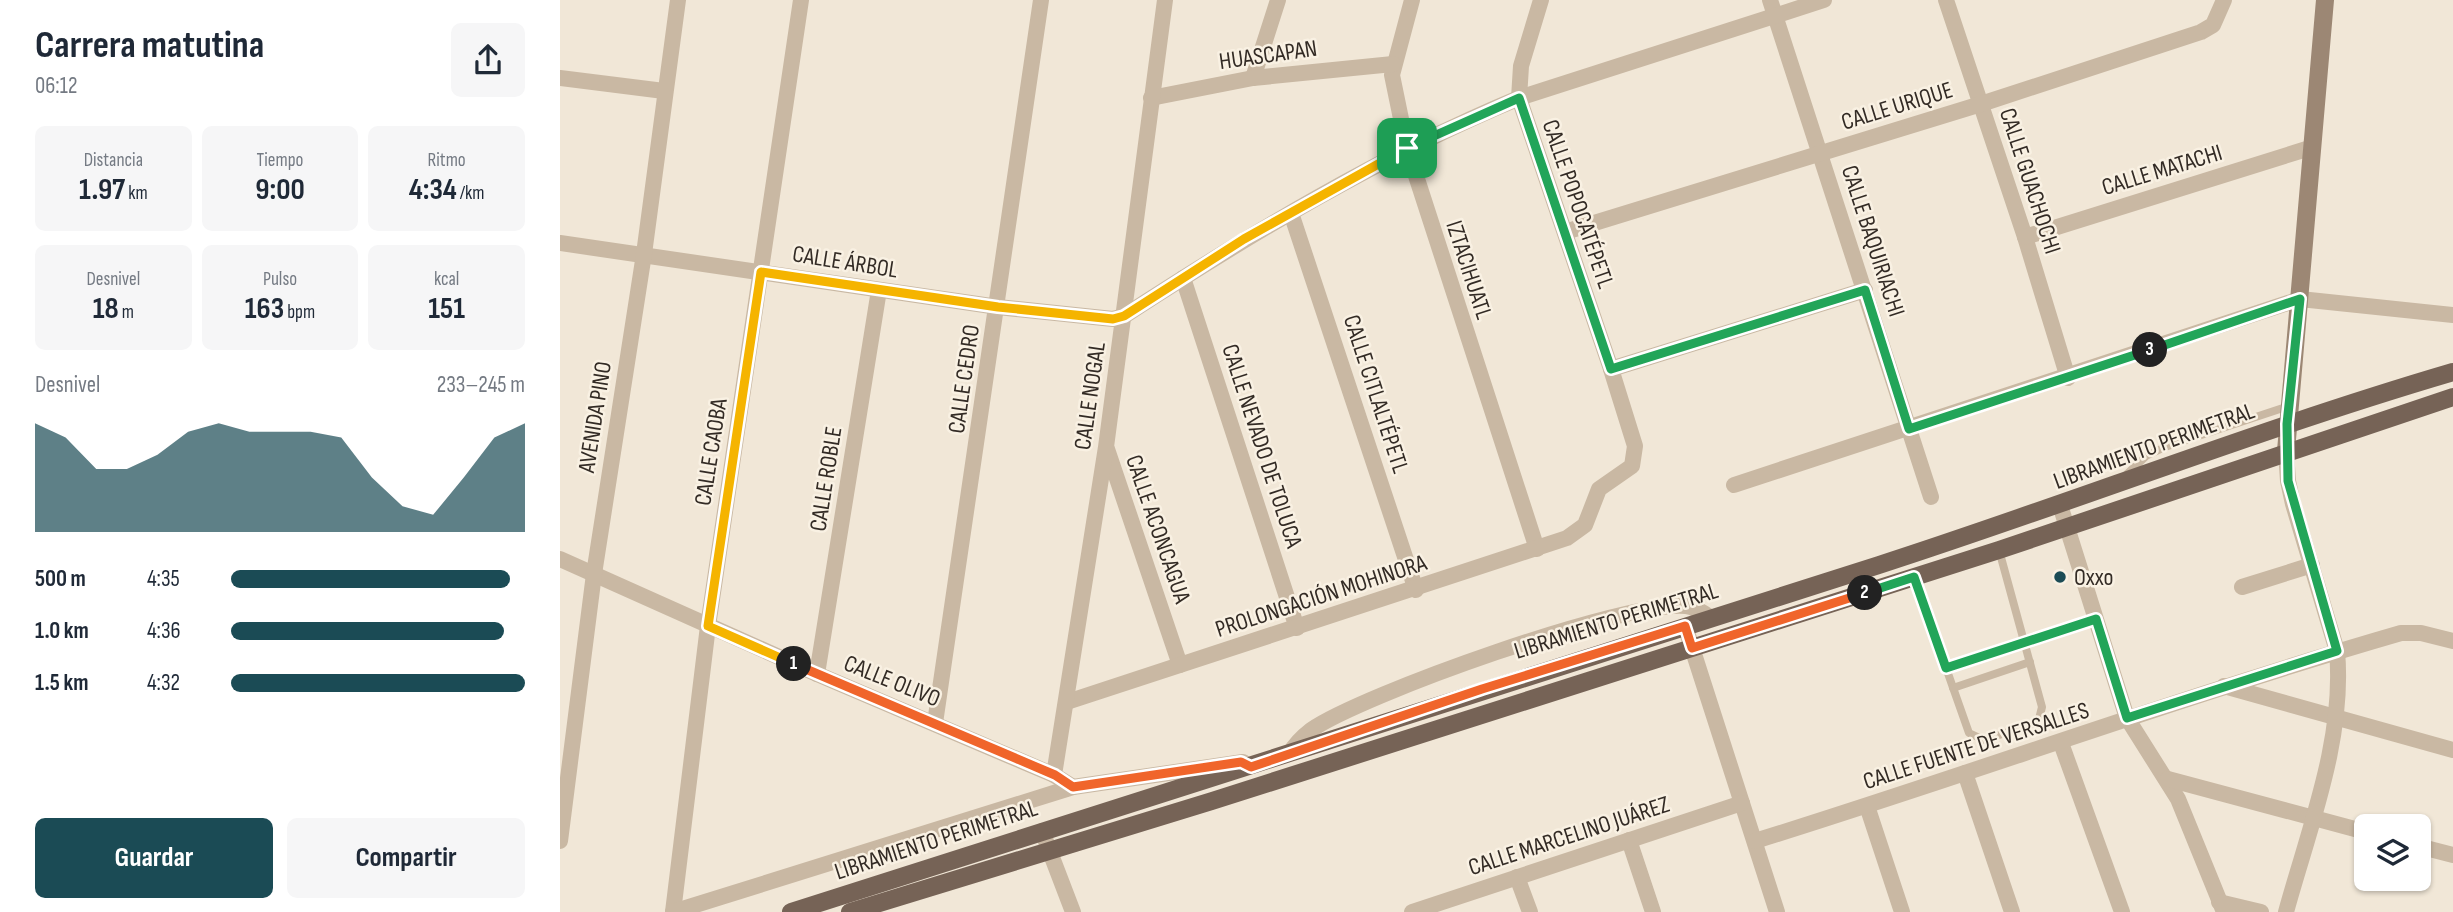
<!DOCTYPE html>
<html lang="es">
<head>
<meta charset="utf-8">
<style>
  body { margin:0; font-family:"Sofia Sans Condensed",sans-serif; background:#f6f6f7; color:#1f2937; height:100vh; display:flex; flex-direction:column; font-size:26px; white-space:nowrap }
  * { box-sizing:border-box; margin:0 }
  p { font-size:23px; color:#747a83 }
  .icon { flex:none; width:38px; height:38px; fill:none; stroke:currentColor; stroke-width:2; stroke-linecap:round; stroke-linejoin:round }
  .map { position:relative; flex:1; overflow:hidden }
  .drawer { display:flex; flex-direction:column; background:#fff; width:560px }
  .drawer>* { flex:none }
  .tools { position:absolute; left:1794px; top:814px; display:grid; gap:14px }
  .tools a { display:grid; place-items:center; width:77px; height:77px; border-radius:10px; background:#fff; box-shadow:0 2px 5px #0004; font-size:35px }
  .pin { position:absolute; display:grid; place-items:center; width:60px; height:60px; color:#fff; margin:-30px; border-radius:14px; box-shadow:0 4px 10px #0006 }
  .km { position:absolute; width:35px; height:35px; margin:-18px; border-radius:50%; background:#222; color:#fff; font-size:19px; line-height:35px; text-align:center }
  .round { display:grid; place-items:center; flex:none; width:74px; height:74px; border-radius:10px; background:#f6f6f7 }
  .head { display:flex; align-items:center; justify-content:space-between; height:119px; padding:0 35px }
  h1 { font-size:38px; font-weight:700; line-height:52px }
  .stats { display:grid; grid-template-columns:repeat(3,1fr); gap:10px; height:119px; padding:7px 35px }
  .stats div { display:grid; align-content:center; border-radius:10px; background:#f6f6f7; text-align:center }
  .stats b { font-size:30px; font-weight:700 }
  .stats small { font-size:19px; font-weight:400 }
  .stats p { font-size:19px }
  .chart { height:196px; padding:14px 35px }
  .chart p { display:flex; justify-content:space-between }
  .chart svg { width:100%; height:126px; margin-top:7px; fill:#1b4b55; opacity:.7 }
  .cta { display:flex; gap:14px; margin-top:auto; padding:14px 35px }
  .cta a { flex:1; height:80px; border-radius:10px; background:#1b4b55; color:#fff; font-size:28px; font-weight:700; line-height:80px; text-align:center }
  .cta a+a { background:#f6f6f7; color:#1f2937 }
  ul { padding:0 35px; list-style:none; font-size:23px }
  li { display:grid; grid-template-columns:112px 84px 1fr; align-items:center; height:52px }
  li i { height:18px; border-radius:9px; background:#1b4b55 }
  main { display:flex; flex:1; min-height:0 }
  .map>svg:first-child { display:block }
  .lines { fill:none; stroke-linecap:round; stroke-linejoin:round }
  .lane { stroke:#c9b8a3; stroke-width:8 }
  .street { stroke:#c9b8a3; stroke-width:16 }
  .secondary { stroke:#9c8774; stroke-width:18 }
  .primary { stroke:#766356; stroke-width:18 }
  .split-1-casing { stroke:#fff; stroke-width:14 }
  .split-2-casing { stroke:#fff; stroke-width:14 }
  .split-3-casing { stroke:#fff; stroke-width:14 }
  .split-4-casing { stroke:#fff; stroke-width:14 }
  .split-1 { stroke:#f5b400; stroke-width:9 }
  .split-2 { stroke:#f0652b; stroke-width:9 }
  .split-3 { stroke:#22a559; stroke-width:9 }
  .split-4 { stroke:#22a559; stroke-width:9 }
  .poi-dot { fill:#1b4b55; stroke:#f9f1e3; stroke-width:2.5 }
  .labels { text-anchor:middle; dominant-baseline:central; stroke-width:5; stroke-linejoin:round; paint-order:stroke }
  .street-label { font-size:24px; fill:#332b25; stroke:#f9f1e3 }
  .poi-label { font-size:24px; fill:#332b25; stroke:#f9f1e3; text-anchor:start }
</style>
</head>
<body>
<main>
<section class="drawer">
<div class="head"><div><h1>Carrera matutina</h1><p>06:12</p></div><a class="round"><svg class="icon" aria-label="share" viewBox="0 0 24 24"><path d="M12 15V3M7 8l5-5 5 5M5 13v7h14v-7"/></svg></a></div>
<div class="stats">
<div><p>Distancia</p><b>1.97<small> km</small></b></div>
<div><p>Tiempo</p><b>9:00</b></div>
<div><p>Ritmo</p><b>4:34<small> /km</small></b></div>
</div>
<div class="stats">
<div><p>Desnivel</p><b>18<small> m</small></b></div>
<div><p>Pulso</p><b>163<small> bpm</small></b></div>
<div><p>kcal</p><b>151</b></div>
</div>
<div class="chart"><p><span>Desnivel</span>233–245 m</p>
<svg viewBox="0 0 160 44" preserveAspectRatio="none"><path d="M0 44V6L10 11L20 22L30 22L40 17L50 9L60 6L70 9L80 9L90 9L100 11L110 25L120 35L130 38L140 25L150 11L160 6V44z"/></svg>
</div>
<ul>
<li><b>500 m</b>4:35<i style="width:95%"></i></li>
<li><b>1.0 km</b>4:36<i style="width:93%"></i></li>
<li><b>1.5 km</b>4:32<i style="width:100%"></i></li>
</ul>
<div class="cta"><a>Guardar</a><a>Compartir</a></div>
</section>
<div class="map">
<svg width="1893" height="912" viewBox="0 0 1893 912">
  <rect width="100%" height="100%" fill="#f1e7d7"/>
  <g class="lines">
    <g class="lane">
      <path d="M 1564,477 L 1586,456 L 1605,447 L 1729,406"/>
      <path d="M 1354,577 L 1409,733 L 1424,740 L 1475,723 L 1479,719 L 1482,707 L 1439,550"/>
      <path d="M 1386,668 L 1536,619"/>
      <path d="M 1393,688 L 1470,662"/>
    </g>
    <g class="street">
      <path d="M 852,0 L 832,75 L 847,148 L 977,549"/>
      <path d="M 1210,0 L 1371,497"/>
      <path d="M 1386,0 L 1465,237 L 1508,378"/>
      <path d="M 0,78 L 104,91"/>
      <path d="M 693,78 L 718,0"/>
      <path d="M 591,98 L 693,78 L 833,64"/>
      <path d="M 731,213 L 856,590"/>
      <path d="M 1005,232 L 1421,104 L 1641,32 L 1653,25 L 1664,0"/>
      <path d="M 1465,237 L 1753,147"/>
      <path d="M 0,243 L 438,307 L 553,319 L 564,316 C 690,234 820,156 959,98 L 1264,0"/>
      <path d="M 623,278 L 737,628"/>
      <path d="M 1051,369 L 1305,290"/>
      <path d="M 547,449 L 620,665"/>
      <path d="M 1174,485 L 1740,299 L 1893,315"/>
      <path d="M 1500,505 L 1567,718 L 1618,799 L 1664,912"/>
      <path d="M 0,559 L 257,674 L 494,775"/>
      <path d="M 1682,587 L 1752,565"/>
      <path d="M 1125,626 L 1217,912"/>
      <path d="M 257,674 L 319,290"/>
      <path d="M 1664,686 L 1893,750"/>
      <path d="M 507,702 L 1007,538 L 1025,525 L 1039,489 L 1072,466 L 1075,446 L 1051,369 L 959,98 L 961,66 L 981,0"/>
      <path d="M 375,723 L 481,0"/>
      <path d="M 1501,743 L 1562,912"/>
      <path d="M 730,753 C 735,744 742,737 751,730 C 803,694 1067,600 1126,606 C 1135,607 1142,612 1150,617"/>
      <path d="M 1405,773 L 1452,912"/>
      <path d="M 1608,779 L 1806,832"/>
      <path d="M 513,787 L 494,775 L 546,447 L 605,0"/>
      <path d="M 1307,806 L 1342,912"/>
      <path d="M 482,831 L 513,912"/>
      <path d="M 1069,840 L 1093,912"/>
      <path d="M 0,841 L 34,574 L 84,254 L 118,0"/>
      <path d="M 1195,841 C 1411,774 1623,696 1841,633 L 1861,633 L 1893,641"/>
      <path d="M 1858,846 L 1893,855"/>
      <path d="M 957,877 L 970,912"/>
      <path d="M 1659,902 L 1701,912"/>
      <path d="M 113,912 L 148,626 L 241,0"/>
      <path d="M 113,912 L 513,787 L 683,762"/>
      <path d="M 852,912 L 1182,803"/>
      <path d="M 1726,912 C 1749,828 1785,739 1777,651 L 1733,504 L 1728,481 L 1726,451"/>
    </g>
    <path class="secondary" d="M 1726,451 L 1765,0"/>
    <g class="primary">
      <path d="M 231,912 C 593,795 956,681 1319,565 C 1511,503 1699,429 1893,372"/>
      <path d="M 290,912 L 652,801 L 1439,550 L 1893,397"/>
    </g>
  </g>
  <g class="lines">
    <defs>
      <path id="split-1" d="M 234,664 L 148,626 L 201,272 L 438,307 L 553,319 L 564,316 L 684,239 L 847,148"/>
      <path id="split-2" d="M 234,664 L 495,775 L 513,787 L 681,762 L 691,767 L 922,689 L 1125,626 L 1132,648 L 1305,593"/>
      <path id="split-3" d="M 1305,593 L 1354,577 L 1386,668 L 1536,619 L 1567,718 L 1777,651 L 1728,481 L 1727,424 L 1740,299 L 1590,350"/>
      <path id="split-4" d="M 847,148 L 959,98 L 1051,369 L 1305,290 L 1349,429 L 1590,350"/>
    </defs>
    <use href="#split-1" class="split-1-casing"/>
    <use href="#split-2" class="split-2-casing"/>
    <use href="#split-3" class="split-3-casing"/>
    <use href="#split-4" class="split-4-casing"/>
    <use href="#split-1" class="split-1"/>
    <use href="#split-2" class="split-2"/>
    <use href="#split-3" class="split-3"/>
    <use href="#split-4" class="split-4"/>
  </g>
  <circle class="poi-dot" cx="1500" cy="577" r="7"/>
  <g class="labels">
    <g class="street-label">
      <text transform="translate(708 55) rotate(-8)">HUASCAPAN</text>
      <text transform="translate(1337 106) rotate(-17)">CALLE URIQUE</text>
      <text transform="translate(1602 170) rotate(-17)">CALLE MATACHI</text>
      <text transform="translate(1470 181) rotate(72)">CALLE GUACHOCHI</text>
      <text transform="translate(1018 204) rotate(71)">CALLE POPOCATÉPETL</text>
      <text transform="translate(1313 241) rotate(72)">CALLE BAQUIRIACHI</text>
      <text transform="translate(285 262) rotate(9)">CALLE ÁRBOL</text>
      <text transform="translate(909 270) rotate(72)">IZTACIHUATL</text>
      <text transform="translate(404 379) rotate(-82)">CALLE CEDRO</text>
      <text transform="translate(816 394) rotate(72)">CALLE CITLALTÉPETL</text>
      <text transform="translate(530 396) rotate(-82)">CALLE NOGAL</text>
      <text transform="translate(35 417) rotate(-81)">AVENIDA PINO</text>
      <text transform="translate(702 446) rotate(72)">CALLE NEVADO DE TOLUCA</text>
      <text transform="translate(1594 446) rotate(-20)">LIBRAMIENTO PERIMETRAL</text>
      <text transform="translate(151 452) rotate(-81)">CALLE CAOBA</text>
      <text transform="translate(266 479) rotate(-81)">CALLE ROBLE</text>
      <text transform="translate(598 529) rotate(71)">CALLE ACONCAGUA</text>
      <text transform="translate(761 596) rotate(-18)">PROLONGACIÓN MOHINORA</text>
      <text transform="translate(1056 621) rotate(-17)">LIBRAMIENTO PERIMETRAL</text>
      <text transform="translate(332 681) rotate(22)">CALLE OLIVO</text>
      <text transform="translate(1416 746) rotate(-18)">CALLE FUENTE DE VERSALLES</text>
      <text transform="translate(1009 836) rotate(-18)">CALLE MARCELINO JUÁREZ</text>
      <text transform="translate(376 840) rotate(-18)">LIBRAMIENTO PERIMETRAL</text>
    </g>
    <g class="poi-label">
      <text x="1514" y="577">Oxxo</text>
    </g>
  </g>
</svg>
<div class="tools">
<a><svg class="icon" aria-label="layers" viewBox="0 0 24 24"><path d="M12 4l9 5-9 5-9-5zM3 14l9 5 9-5"/></svg></a>
</div>
<div class="pin" style="left:847px;top:148px;background:#1e9e55"><svg class="icon" aria-label="arrive" viewBox="0 0 24 24"><path d="M6 21V4h12l-3 4 3 4H6"/></svg></div>
<b class="km" style="left:234px;top:664px">1</b>
<b class="km" style="left:1305px;top:593px">2</b>
<b class="km" style="left:1590px;top:350px">3</b>
</div>
</main>
</body>
</html>
